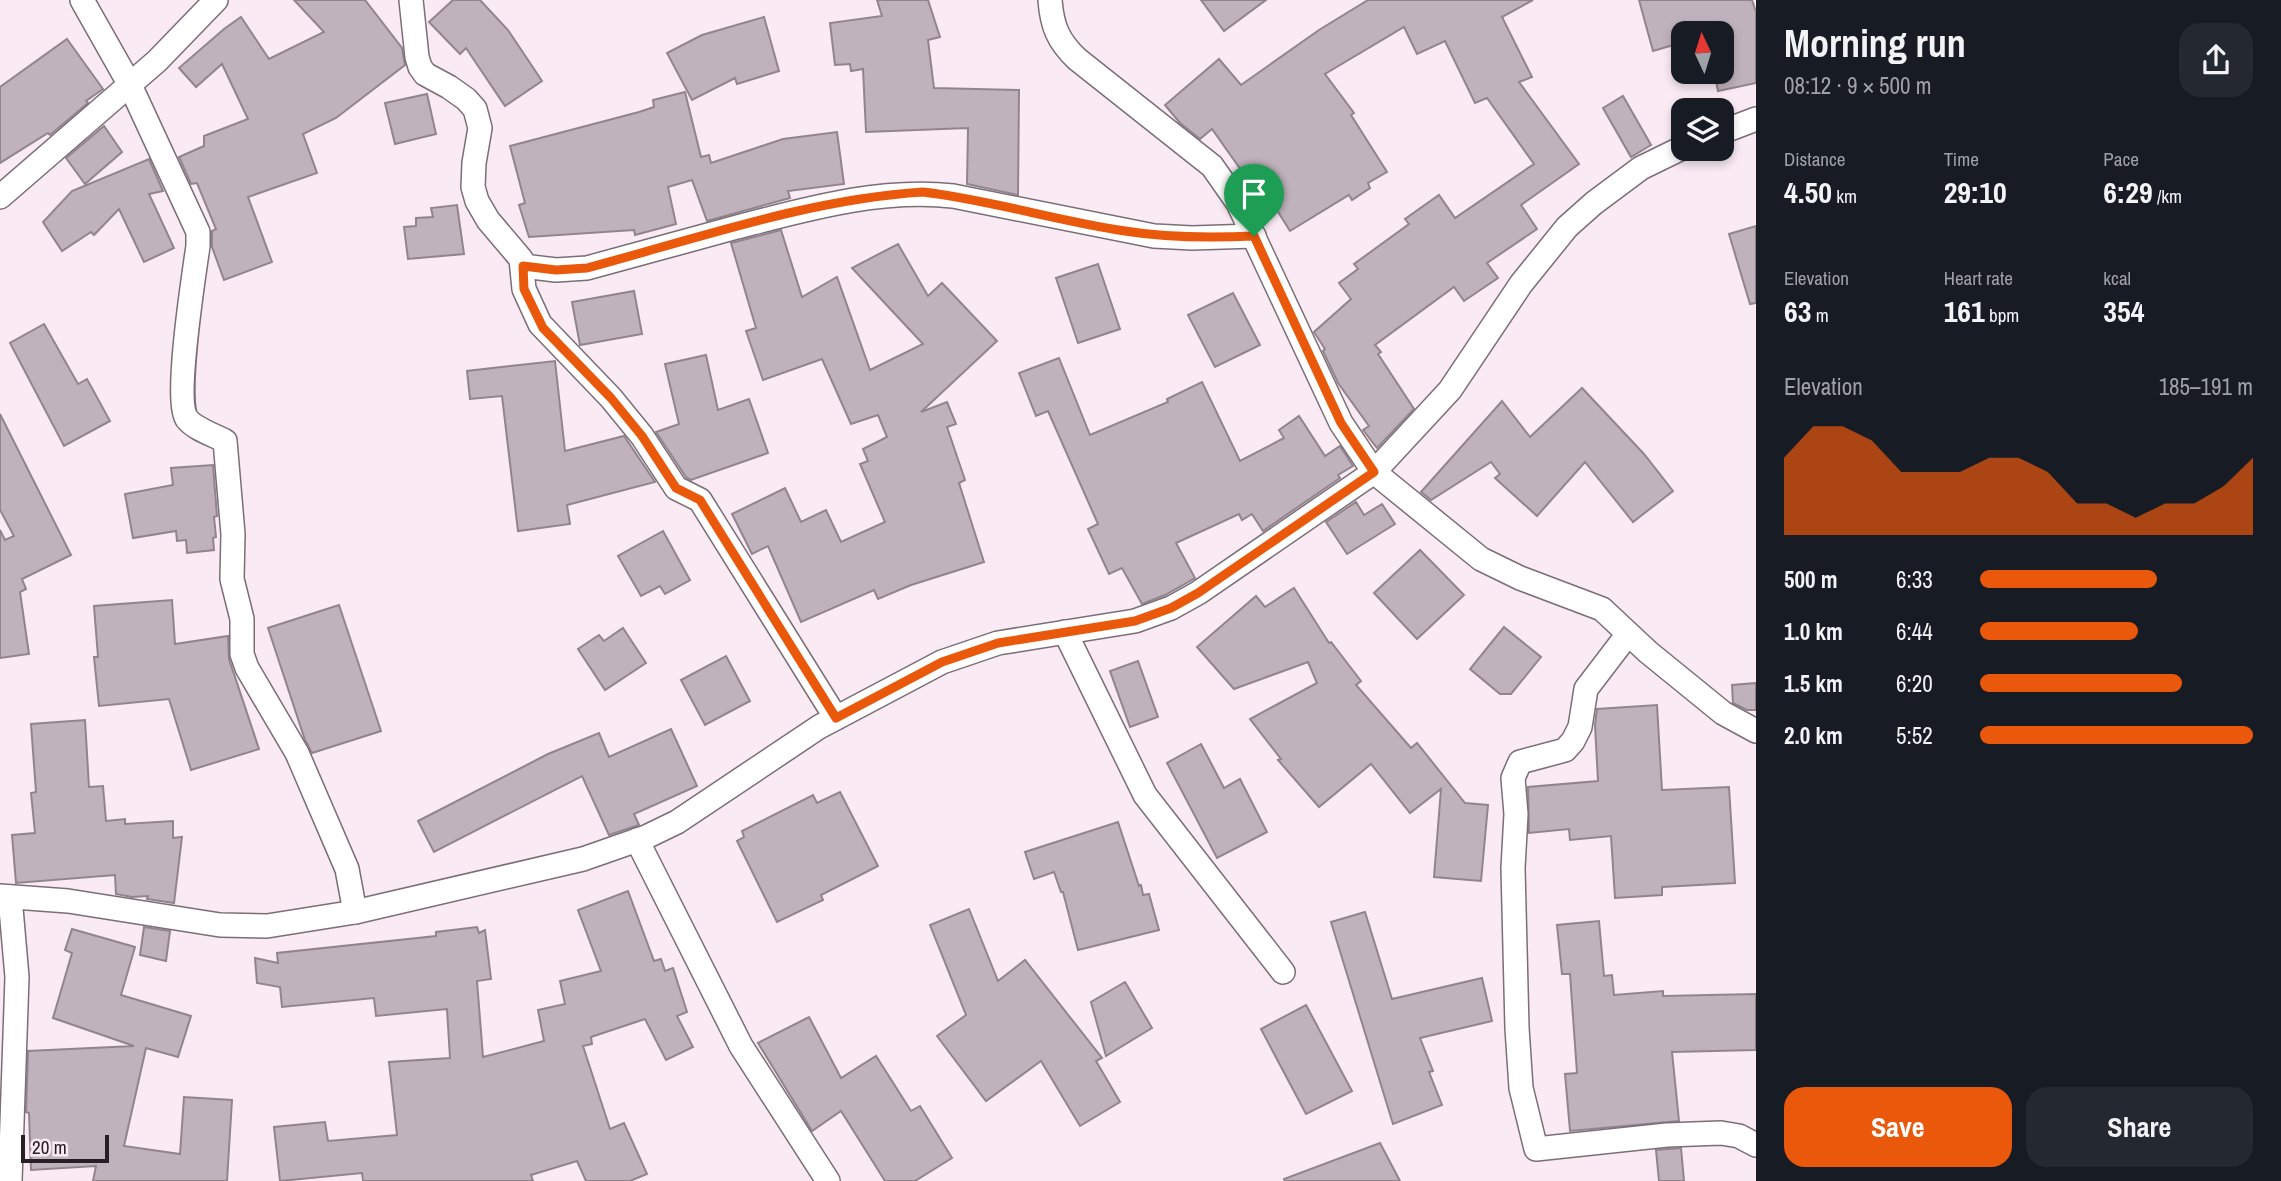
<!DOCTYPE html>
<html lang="en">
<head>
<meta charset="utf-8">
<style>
  body { margin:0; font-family:"Archivo Narrow",sans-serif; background:#242831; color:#f1f3f6; height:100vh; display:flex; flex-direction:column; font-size:26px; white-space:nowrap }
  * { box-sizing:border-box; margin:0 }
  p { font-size:23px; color:#9ea1a6 }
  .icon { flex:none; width:38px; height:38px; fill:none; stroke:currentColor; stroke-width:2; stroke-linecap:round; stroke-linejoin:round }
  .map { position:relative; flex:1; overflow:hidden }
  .panel { display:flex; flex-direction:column; background:#171b24; width:525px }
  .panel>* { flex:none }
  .needle { width:46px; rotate:356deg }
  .fabs { position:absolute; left:1671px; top:21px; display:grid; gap:14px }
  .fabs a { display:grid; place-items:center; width:63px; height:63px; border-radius:14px; background:#171b24; box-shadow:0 4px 10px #0003; font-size:35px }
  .scale { position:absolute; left:21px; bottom:18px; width:88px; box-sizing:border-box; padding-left:7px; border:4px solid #262024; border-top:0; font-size:19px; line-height:24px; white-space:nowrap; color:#262024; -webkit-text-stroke:5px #f9eaf4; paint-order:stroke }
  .pin { position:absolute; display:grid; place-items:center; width:60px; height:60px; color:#fff; margin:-72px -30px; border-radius:50% 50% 50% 0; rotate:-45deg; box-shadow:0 0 7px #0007 }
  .pin .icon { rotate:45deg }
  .round { display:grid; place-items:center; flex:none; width:74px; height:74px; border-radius:21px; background:#242831 }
  .head { display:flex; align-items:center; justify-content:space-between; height:119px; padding:0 28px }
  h1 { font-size:38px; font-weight:700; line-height:52px }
  .stats { display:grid; grid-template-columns:repeat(3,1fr); gap:10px; height:119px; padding:7px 28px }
  .stats div { display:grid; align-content:center }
  .stats b { font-size:30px; font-weight:700 }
  .stats small { font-size:19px; font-weight:400 }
  .stats p { font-size:19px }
  .chart { height:196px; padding:14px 28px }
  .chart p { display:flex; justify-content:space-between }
  .chart svg { width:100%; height:126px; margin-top:7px; fill:#ea580c; opacity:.7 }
  .action { display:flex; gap:14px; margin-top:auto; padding:14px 28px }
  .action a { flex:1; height:80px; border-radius:21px; background:#ea580c; color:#fff; font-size:28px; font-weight:700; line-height:80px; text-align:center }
  .action a+a { background:#242831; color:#f1f3f6 }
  ul { padding:0 28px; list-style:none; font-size:23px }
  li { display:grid; grid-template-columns:112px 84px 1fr; align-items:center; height:52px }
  li i { height:18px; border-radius:9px; background:#ea580c }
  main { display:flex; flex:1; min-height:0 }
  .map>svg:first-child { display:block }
  .building { fill:#c0b2bc; stroke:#92848d; stroke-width:2 }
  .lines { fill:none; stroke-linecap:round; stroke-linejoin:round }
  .minor-casing { stroke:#7b6e76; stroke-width:26 }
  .minor { stroke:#fff; stroke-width:23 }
  .route-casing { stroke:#fff; stroke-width:14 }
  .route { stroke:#ea580c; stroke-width:9 }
</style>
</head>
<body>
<main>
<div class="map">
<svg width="1756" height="1181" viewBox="0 0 1756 1181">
  <rect width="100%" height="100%" fill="#f9eaf4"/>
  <g class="building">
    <path d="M 294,0 L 365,0 L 402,48 L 405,65 L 336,118 L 303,134 L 317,173 L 248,197 L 272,262 L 224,280 L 212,247 L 212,231 L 216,229 L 197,183 L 191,184 L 179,157 L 204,146 L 204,136 L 248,119 L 222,64 L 196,87 L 179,68 L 224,29 L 241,17 L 269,59 L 324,32 Z"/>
    <path d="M 453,0 L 480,0 L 508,30 L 542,81 L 505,106 L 466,48 L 460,54 L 429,22 Z"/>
    <path d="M 877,0 L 928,0 L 940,37 L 928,40 L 934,88 L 1019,90 L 1018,195 L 967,184 L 968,128 L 866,132 L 863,69 L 851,71 L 850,64 L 835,65 L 830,23 L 882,16 Z"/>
    <path d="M 1201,0 L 1266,0 L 1224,31 Z"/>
    <path d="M 1368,0 L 1533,0 L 1502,17 L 1532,77 L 1519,82 L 1579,164 L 1521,205 L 1537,229 L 1487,263 L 1498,278 L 1464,301 L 1454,287 L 1375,345 L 1381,352 L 1378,354 L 1414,409 L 1377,448 L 1363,430 L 1369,426 L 1338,383 L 1323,351 L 1325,349 L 1314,332 L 1351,299 L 1339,283 L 1358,269 L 1354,264 L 1409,224 L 1405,219 L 1439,195 L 1455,218 L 1534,164 L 1487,98 L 1475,103 L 1445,41 L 1417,54 L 1404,27 L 1325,74 L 1354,113 L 1351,115 L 1387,172 L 1368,183 L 1370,188 L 1352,200 L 1349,195 L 1290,231 L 1253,172 L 1246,177 L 1212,129 L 1200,139 L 1180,123 L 1165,105 L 1219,59 L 1241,85 L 1319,30 Z"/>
    <path d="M 1639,0 L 1752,0 L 1756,12 L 1756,83 L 1718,91 L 1714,72 L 1722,72 L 1722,33 L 1684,33 L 1684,42 L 1653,51 Z"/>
    <path d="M 764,17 L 779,71 L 737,84 L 735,78 L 692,100 L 667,53 L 702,35 Z"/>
    <path d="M 67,39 L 103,89 L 86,101 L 88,103 L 50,135 L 48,133 L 0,163 L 0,87 Z"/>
    <path d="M 685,92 L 701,157 L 709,155 L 711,163 L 783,139 L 837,132 L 844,184 L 788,191 L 790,198 L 707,221 L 692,180 L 668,187 L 676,224 L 635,235 L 634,230 L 529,237 L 519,205 L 525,203 L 510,146 L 639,112 L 654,107 L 653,100 Z"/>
    <path d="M 427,94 L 436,134 L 395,144 L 385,103 Z"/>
    <path d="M 1623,96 L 1651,145 L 1631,157 L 1603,108 Z"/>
    <path d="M 104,126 L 122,152 L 85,184 L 66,158 Z"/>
    <path d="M 149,159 L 163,191 L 149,194 L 174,248 L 144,262 L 119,209 L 94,235 L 91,232 L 62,251 L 43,222 L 72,191 Z"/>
    <path d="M 457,205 L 464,254 L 408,259 L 404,227 L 416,226 L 416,218 L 433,217 L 431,208 Z"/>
    <path d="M 1756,226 L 1756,303 L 1750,304 L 1729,234 Z"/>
    <path d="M 781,230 L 802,297 L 837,277 L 870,370 L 923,344 L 852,268 L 898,244 L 928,296 L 942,283 L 997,341 L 921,412 L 947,402 L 956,424 L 947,427 L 965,480 L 959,483 L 984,562 L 911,585 L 878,599 L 874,590 L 801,622 L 768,546 L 752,554 L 732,514 L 785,488 L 801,522 L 826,510 L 841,542 L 885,522 L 860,464 L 868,461 L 863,449 L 887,437 L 878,415 L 851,424 L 822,359 L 763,380 L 746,331 L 756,328 L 731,243 Z"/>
    <path d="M 1098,264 L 1120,329 L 1078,343 L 1056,278 Z"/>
    <path d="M 634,291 L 642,334 L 580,345 L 572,302 Z"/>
    <path d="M 1233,293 L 1260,345 L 1215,367 L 1188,315 Z"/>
    <path d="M 44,324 L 78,384 L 87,379 L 110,421 L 64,446 L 10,343 Z"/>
    <path d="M 706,355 L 718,410 L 749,399 L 768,453 L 691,480 L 686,477 L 656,432 L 679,424 L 665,364 Z"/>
    <path d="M 1059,358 L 1090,435 L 1168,402 L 1167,399 L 1202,382 L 1240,461 L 1284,438 L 1279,430 L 1299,416 L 1325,456 L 1340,446 L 1353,466 L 1338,475 L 1340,478 L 1263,531 L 1252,514 L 1242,520 L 1239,514 L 1176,543 L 1195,578 L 1165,595 L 1142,604 L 1122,568 L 1109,574 L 1088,529 L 1098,524 L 1048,411 L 1036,416 L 1019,373 Z"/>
    <path d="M 555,361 L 565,451 L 624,436 L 655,482 L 567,505 L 570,524 L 518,531 L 502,396 L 470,399 L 467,371 Z"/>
    <path d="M 1582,388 L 1644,454 L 1673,491 L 1633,522 L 1585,462 L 1537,516 L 1495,478 L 1500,474 L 1491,462 L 1431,500 L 1421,492 L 1502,401 L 1530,437 Z"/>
    <path d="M 0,414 L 71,555 L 22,579 L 26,589 L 20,592 L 29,654 L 0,658 L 0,530 L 5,540 L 14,536 L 0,510 Z"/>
    <path d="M 213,465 L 217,516 L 214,517 L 216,537 L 213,538 L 214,550 L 187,553 L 186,540 L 177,541 L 176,531 L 133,538 L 125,494 L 173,485 L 171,468 Z"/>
    <path d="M 1356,502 L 1364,515 L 1382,504 L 1395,524 L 1347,554 L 1326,522 Z"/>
    <path d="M 663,531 L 690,580 L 665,594 L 660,586 L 641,596 L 618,556 Z"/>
    <path d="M 1420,550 L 1464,595 L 1417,639 L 1374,593 Z"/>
    <path d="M 1294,588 L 1329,643 L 1331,642 L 1361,681 L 1356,685 L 1411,748 L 1417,743 L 1465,803 L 1488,805 L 1481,881 L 1434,877 L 1441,789 L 1410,813 L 1371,764 L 1319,807 L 1278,760 L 1281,759 L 1250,719 L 1317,683 L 1308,662 L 1234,689 L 1197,647 L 1256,596 L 1265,607 Z"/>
    <path d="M 172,600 L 175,644 L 228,636 L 229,659 L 259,749 L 191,770 L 169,699 L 99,706 L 94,657 L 98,657 L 94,606 Z"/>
    <path d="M 339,605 L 381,731 L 312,753 L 305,740 L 268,628 Z"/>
    <path d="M 1504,627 L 1541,657 L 1511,694 L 1500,694 L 1470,669 Z"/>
    <path d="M 623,628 L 646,663 L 605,690 L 578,649 L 599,635 L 604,641 Z"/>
    <path d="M 726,656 L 750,701 L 705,725 L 681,680 Z"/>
    <path d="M 1138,661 L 1158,717 L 1130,727 L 1110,671 Z"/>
    <path d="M 1756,683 L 1756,710 L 1747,710 L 1733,703 L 1732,685 Z"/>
    <path d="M 1657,705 L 1662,790 L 1729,787 L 1735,883 L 1662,887 L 1662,895 L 1615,898 L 1611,836 L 1570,840 L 1569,829 L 1529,833 L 1528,787 L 1598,781 L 1595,725 L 1597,709 Z"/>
    <path d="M 85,720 L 89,787 L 103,786 L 106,821 L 125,819 L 125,824 L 173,821 L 173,838 L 182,837 L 174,903 L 147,899 L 148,896 L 132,897 L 116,894 L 115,875 L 16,883 L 12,835 L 35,833 L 31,793 L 36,792 L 31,724 Z"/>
    <path d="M 671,729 L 697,786 L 634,814 L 639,825 L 609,835 L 582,776 L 434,852 L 418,821 L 548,754 L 599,733 L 609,757 Z"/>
    <path d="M 1201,744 L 1224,788 L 1240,779 L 1267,832 L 1217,858 L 1167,763 Z"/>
    <path d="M 840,792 L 878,866 L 821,895 L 823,900 L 777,922 L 737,841 L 744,837 L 742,831 L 813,795 L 817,803 Z"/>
    <path d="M 1118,822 L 1139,886 L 1141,885 L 1143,895 L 1149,894 L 1159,930 L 1078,950 L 1063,892 L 1061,892 L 1054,872 L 1034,879 L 1025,852 Z"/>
    <path d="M 628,891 L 654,961 L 661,959 L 665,971 L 673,968 L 687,1012 L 677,1016 L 693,1047 L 666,1060 L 645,1019 L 591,1037 L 592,1044 L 583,1046 L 610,1129 L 624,1123 L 647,1174 L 630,1181 L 586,1181 L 577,1161 L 531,1175 L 533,1181 L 363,1181 L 362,1173 L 280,1181 L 274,1127 L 325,1122 L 328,1141 L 397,1135 L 389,1062 L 450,1058 L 447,1009 L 376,1016 L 374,998 L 282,1007 L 280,987 L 257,983 L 255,958 L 278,963 L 277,953 L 436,936 L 436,932 L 477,927 L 479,933 L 485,930 L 491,979 L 477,981 L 483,1057 L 544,1041 L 538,1010 L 565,1004 L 560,981 L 601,971 L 578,910 Z"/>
    <path d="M 969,909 L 998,981 L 1025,960 L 1102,1058 L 1096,1061 L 1120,1102 L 1080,1126 L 1041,1061 L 986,1101 L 937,1036 L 966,1015 L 930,925 Z"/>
    <path d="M 1365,912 L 1392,999 L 1482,978 L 1492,1021 L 1420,1038 L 1433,1071 L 1429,1072 L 1442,1105 L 1393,1124 L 1331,922 Z"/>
    <path d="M 1599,921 L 1604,976 L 1612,975 L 1614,995 L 1663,991 L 1663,996 L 1756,994 L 1756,1050 L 1672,1052 L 1679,1121 L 1570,1131 L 1565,1074 L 1577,1073 L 1570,974 L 1562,974 L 1557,925 Z"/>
    <path d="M 144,927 L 170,931 L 166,961 L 140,955 Z"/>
    <path d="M 72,929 L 135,947 L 121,995 L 191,1016 L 178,1057 L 146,1048 L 124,1146 L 180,1154 L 184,1097 L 232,1100 L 227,1181 L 93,1181 L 96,1166 L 31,1170 L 29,1113 L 26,1112 L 28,1051 L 134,1046 L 53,1018 L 72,953 L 65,950 Z"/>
    <path d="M 1125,982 L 1152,1028 L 1106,1056 L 1091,1002 Z"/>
    <path d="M 1306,1005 L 1352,1091 L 1306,1114 L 1261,1029 Z"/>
    <path d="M 809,1017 L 841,1078 L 876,1056 L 911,1111 L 920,1106 L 952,1158 L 915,1181 L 885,1181 L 841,1111 L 812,1131 L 758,1043 Z"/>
    <path d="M 1380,1143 L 1400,1181 L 1285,1181 L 1284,1179 Z"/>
    <path d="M 1681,1148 L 1684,1181 L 1659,1181 L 1656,1150 Z"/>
  </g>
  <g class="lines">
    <defs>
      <g id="minor">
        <path d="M 82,0 L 130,85 L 198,232 L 198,246 C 194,274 174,401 187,419 C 195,429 214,435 225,441 L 233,534 L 232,579 L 242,619 L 242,654 L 247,668 L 297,753 L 347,869 L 355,912"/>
        <path d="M 411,0 L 417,57 L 420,67 L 425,74 L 449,87 L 466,99 L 475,109 L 480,128 L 474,163 L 473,187 L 477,201 L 488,220 L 521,259 L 524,289 L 540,324 L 611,398 L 642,436 L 676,488 L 700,500 L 836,718"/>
        <path d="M 1050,0 C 1052,26 1058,41 1077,59 L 1212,166 L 1238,203 L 1341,423 L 1374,472 L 1481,559 L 1520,578 L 1602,609 L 1648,652 L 1723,713 L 1756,731"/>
        <path d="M 1722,132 L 1756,119"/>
        <path d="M 0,197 L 157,61 L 216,0"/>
        <path d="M 523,266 L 556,270 L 587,268 C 637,254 687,241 737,227 C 807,209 880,188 953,196 L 1154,236 L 1192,238 L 1254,236"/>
        <path d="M 1065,632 L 1145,795 L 1283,972"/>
        <path d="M 1628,634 L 1586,689 L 1580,727 L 1573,741 L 1565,750 L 1520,762 L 1513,778 L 1516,814 L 1513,868 L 1517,1028 L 1521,1088 L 1536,1149 L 1667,1135 L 1721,1133 L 1739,1136 L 1756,1145"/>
        <path d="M 637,840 L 741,1046 L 828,1181"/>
        <path d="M 0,896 L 68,901 L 220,925 L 267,926 L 355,912 L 583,859 L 646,837 L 677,822 L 819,727 L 942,662 L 998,643 L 1135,621 L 1171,608 L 1198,593 L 1374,472 L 1450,390 L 1521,284 L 1567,227 L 1594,203 L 1641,168 L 1684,147"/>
        <path d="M 10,1181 L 17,977 L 10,897"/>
      </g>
    </defs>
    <use href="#minor" class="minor-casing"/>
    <use href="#minor" class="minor"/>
  </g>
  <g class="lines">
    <defs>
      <path id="route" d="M 923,192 C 991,200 1057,221 1125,231 C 1168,238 1210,238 1254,236 L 1341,423 L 1374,472 L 1198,593 L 1171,608 L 1135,621 L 998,643 L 942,662 L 836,718 L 700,500 L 676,488 L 642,436 L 611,398 L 543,328 L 524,289 L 523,266 L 556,270 L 587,268 C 695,239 810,199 923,192 Z"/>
    </defs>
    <use href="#route" class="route-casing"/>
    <use href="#route" class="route"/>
  </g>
</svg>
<div class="fabs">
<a><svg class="needle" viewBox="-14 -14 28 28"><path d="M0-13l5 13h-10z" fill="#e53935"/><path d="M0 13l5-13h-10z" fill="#9ea1a6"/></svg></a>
<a><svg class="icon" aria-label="layers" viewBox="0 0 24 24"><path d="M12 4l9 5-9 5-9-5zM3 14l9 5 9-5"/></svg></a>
</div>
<div class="scale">20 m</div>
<div class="pin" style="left:1254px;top:236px;background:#1e9e55"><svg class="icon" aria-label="arrive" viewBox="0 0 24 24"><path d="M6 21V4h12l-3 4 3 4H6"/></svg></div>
</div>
<section class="panel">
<div class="head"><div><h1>Morning run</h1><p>08:12 · 9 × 500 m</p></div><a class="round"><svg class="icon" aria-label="share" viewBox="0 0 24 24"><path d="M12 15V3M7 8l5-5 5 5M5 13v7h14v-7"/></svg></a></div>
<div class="stats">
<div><p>Distance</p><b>4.50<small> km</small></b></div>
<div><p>Time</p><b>29:10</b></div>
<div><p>Pace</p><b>6:29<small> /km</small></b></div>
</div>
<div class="stats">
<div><p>Elevation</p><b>63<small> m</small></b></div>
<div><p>Heart rate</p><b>161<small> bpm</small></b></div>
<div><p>kcal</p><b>354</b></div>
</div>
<div class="chart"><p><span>Elevation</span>185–191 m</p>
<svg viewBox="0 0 160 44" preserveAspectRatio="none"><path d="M0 44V17L10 6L20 6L30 11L40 22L50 22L60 22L70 17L80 17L90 22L100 33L110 33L120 38L130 33L140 33L150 27L160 17V44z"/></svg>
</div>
<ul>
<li><b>500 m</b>6:33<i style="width:65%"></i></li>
<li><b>1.0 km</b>6:44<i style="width:58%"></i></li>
<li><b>1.5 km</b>6:20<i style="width:74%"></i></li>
<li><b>2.0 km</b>5:52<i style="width:100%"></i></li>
</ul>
<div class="action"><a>Save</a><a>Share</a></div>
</section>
</main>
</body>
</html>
